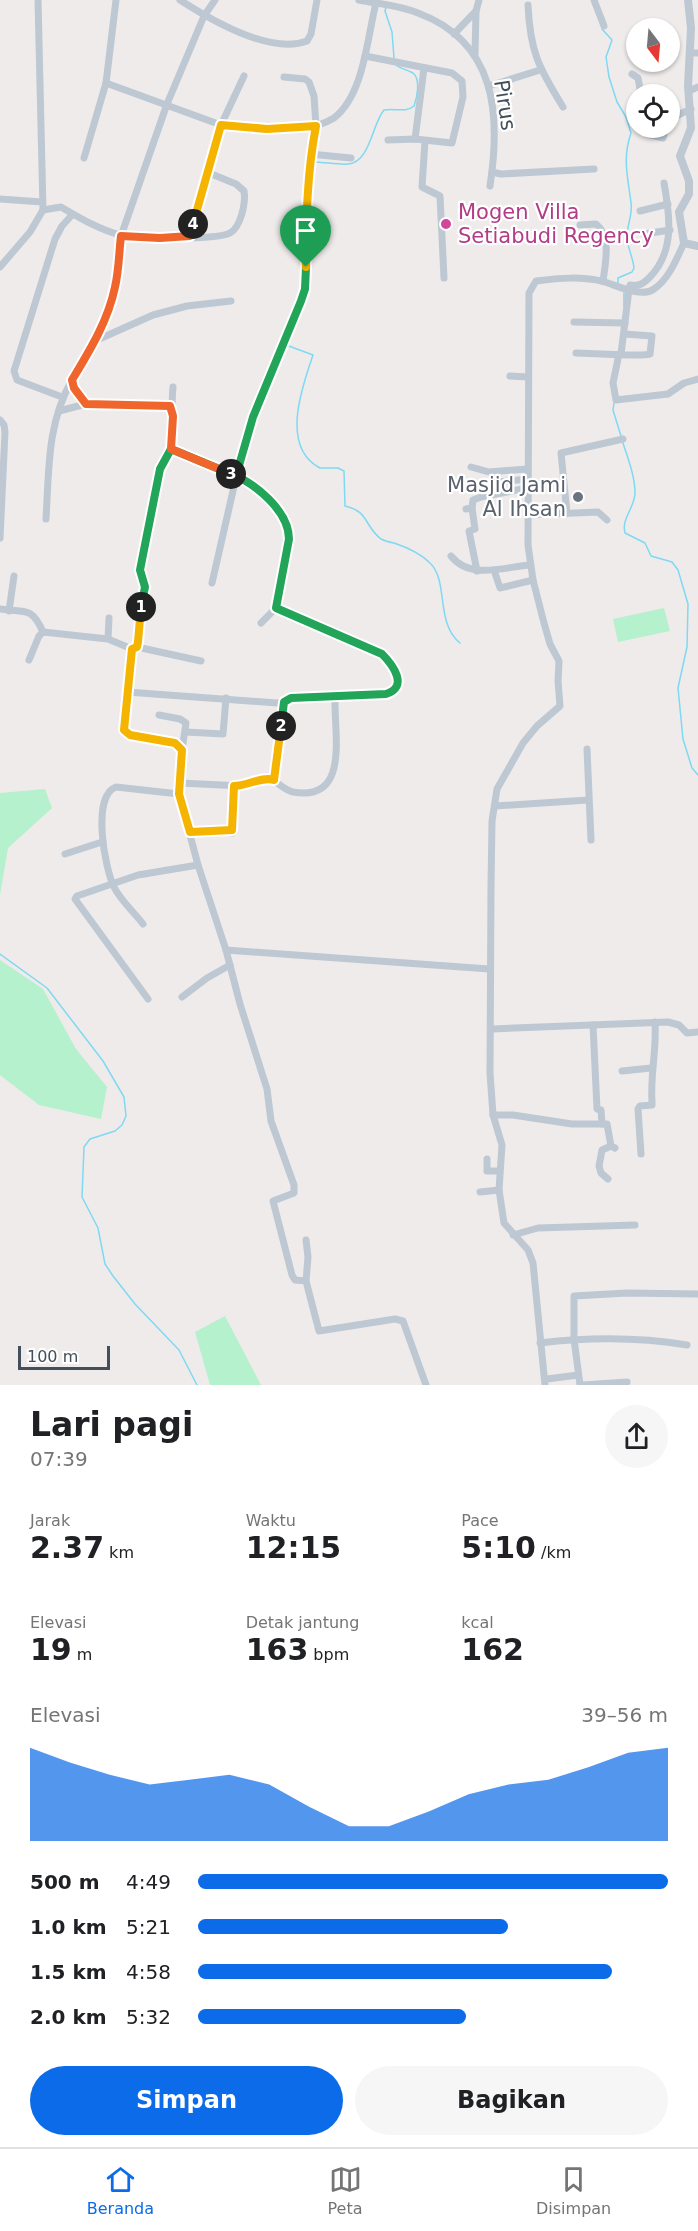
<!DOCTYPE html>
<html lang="id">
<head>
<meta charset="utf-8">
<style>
  body { margin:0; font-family:"DejaVu Sans",sans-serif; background:#f6f6f6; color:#202124; height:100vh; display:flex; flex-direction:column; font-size:22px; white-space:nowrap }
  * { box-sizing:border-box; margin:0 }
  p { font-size:20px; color:#757577 }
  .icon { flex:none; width:33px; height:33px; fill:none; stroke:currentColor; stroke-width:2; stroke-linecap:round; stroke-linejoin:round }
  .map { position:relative; height:1385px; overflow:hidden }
  .side { display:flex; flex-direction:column; background:#fff; flex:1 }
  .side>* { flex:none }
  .needle { width:39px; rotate:164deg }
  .buttons { position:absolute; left:626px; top:18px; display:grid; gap:12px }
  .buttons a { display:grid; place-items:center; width:54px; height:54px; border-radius:50%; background:#fff; box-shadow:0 2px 4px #0004; font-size:30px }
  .scale { position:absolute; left:18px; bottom:15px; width:92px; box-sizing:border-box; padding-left:6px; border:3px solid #434f5a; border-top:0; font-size:16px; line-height:21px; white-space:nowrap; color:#434f5a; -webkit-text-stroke:4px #fff; paint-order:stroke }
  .pin { position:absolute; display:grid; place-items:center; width:51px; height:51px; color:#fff; margin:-62px -26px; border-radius:50% 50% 50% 0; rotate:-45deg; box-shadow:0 0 6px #0007 }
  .pin .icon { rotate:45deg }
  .km { position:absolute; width:30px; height:30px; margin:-15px; border-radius:50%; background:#222; color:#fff; font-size:16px; line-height:30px; text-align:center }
  .round { display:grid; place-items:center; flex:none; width:63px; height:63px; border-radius:32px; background:#f6f6f6 }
  .headline { display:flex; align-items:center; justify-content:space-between; height:102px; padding:0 30px }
  h1 { font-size:33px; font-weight:800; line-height:45px }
  .metrics { display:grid; grid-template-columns:repeat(3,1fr); gap:9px; height:102px; padding:6px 30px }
  .metrics div { display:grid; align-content:center }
  .metrics b { font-size:30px; font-weight:800 }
  .metrics small { font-size:16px; font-weight:400 }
  .metrics p { font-size:16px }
  .chart { height:168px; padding:12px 30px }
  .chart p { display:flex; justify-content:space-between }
  .chart svg { width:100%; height:108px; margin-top:6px; fill:#0b6be8; opacity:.7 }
  .cta { display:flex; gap:12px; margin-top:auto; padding:12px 30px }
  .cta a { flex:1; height:69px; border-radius:36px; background:#0b6be8; color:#fff; font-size:24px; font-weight:800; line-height:69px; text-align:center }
  .cta a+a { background:#f6f6f6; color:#202124 }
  ul { padding:0 30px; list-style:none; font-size:20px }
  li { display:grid; grid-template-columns:96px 72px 1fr; align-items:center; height:45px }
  li i { height:15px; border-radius:8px; background:#0b6be8 }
  .menu { display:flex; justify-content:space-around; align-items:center; height:84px; border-top:2px solid #e0e0e0; background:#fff; font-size:16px; color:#757577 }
  .menu a { display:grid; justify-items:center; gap:3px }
  .menu .on { color:#0b6be8 }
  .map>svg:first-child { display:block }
  .green { fill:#b4f1cc }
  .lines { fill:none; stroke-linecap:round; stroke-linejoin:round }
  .stream { stroke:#7ed9f2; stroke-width:1.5 }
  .minor { stroke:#bdc8d3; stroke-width:7 }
  .tertiary { stroke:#bdc8d3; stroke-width:8 }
  .split-1-casing { stroke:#fff; stroke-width:12 }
  .split-2-casing { stroke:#fff; stroke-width:12 }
  .split-3-casing { stroke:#fff; stroke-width:12 }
  .split-4-casing { stroke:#fff; stroke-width:12 }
  .split-5-casing { stroke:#fff; stroke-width:12 }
  .split-1 { stroke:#22a559; stroke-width:8 }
  .split-2 { stroke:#f5b400; stroke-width:8 }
  .split-3 { stroke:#22a559; stroke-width:8 }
  .split-4 { stroke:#f0652b; stroke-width:8 }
  .split-5 { stroke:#f5b400; stroke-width:8 }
  .hotel-dot { fill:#d1479c; stroke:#fff; stroke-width:2 }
  .worship-dot { fill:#6b7280; stroke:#fff; stroke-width:2 }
  .labels { text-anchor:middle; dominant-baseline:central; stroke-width:4.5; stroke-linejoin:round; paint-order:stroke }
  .street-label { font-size:21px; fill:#434f5a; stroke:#fff }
  .hotel-label { font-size:21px; fill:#b23c85; stroke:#fff; text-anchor:start }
  .worship-label { font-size:21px; fill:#5b616d; stroke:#fff; text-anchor:end }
</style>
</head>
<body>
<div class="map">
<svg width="698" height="1385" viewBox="0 0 698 1385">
  <rect width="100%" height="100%" fill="#efebeb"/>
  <g class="green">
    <path d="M 664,608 L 670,631 L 618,642 L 613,619 Z"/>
    <path d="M 45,789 L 52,808 L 8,848 L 0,895 L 0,793 Z"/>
    <path d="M 0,960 L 43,989 L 76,1049 L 107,1087 L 101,1119 L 39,1105 L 0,1075 Z"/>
    <path d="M 225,1316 L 261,1385 L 210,1385 L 195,1332 Z"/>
  </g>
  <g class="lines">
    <g class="stream">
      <path d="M 386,7 L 385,11 L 392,32 L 394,58"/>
      <path d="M 602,29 L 612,40 L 606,57 L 609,77 L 617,102 L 626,117 L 631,133 C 622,159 628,177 631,203 C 633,214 627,225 627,236 C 627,247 633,257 634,268 L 632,272 L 618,278 L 618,284"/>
      <path d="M 313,162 C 324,162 339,165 348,164 C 370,163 372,124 384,110 C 394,108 406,113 414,106 C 417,98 421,79 413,73 C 408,70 401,69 396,65"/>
      <path d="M 624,293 L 624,306"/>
      <path d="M 286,345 L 313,355 C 302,387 280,447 320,468 L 338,468 L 344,471 L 345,506 C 369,511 364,526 381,539 C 385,541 389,542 394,543 C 406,547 421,554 430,563 C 449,581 435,623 460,643"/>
      <path d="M 614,403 L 613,410 L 621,436"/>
      <path d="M 623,443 C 628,459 635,476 635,493 C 635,507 621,519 625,533 L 645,543 L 651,556 L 672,562 L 678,570 L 688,604 L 687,647 L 678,688 L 683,739 L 692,768 L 698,775"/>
      <path d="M 0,954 L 47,988 L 103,1061 L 124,1097 L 126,1116 L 122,1125 L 115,1131 L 90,1139 L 84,1147 L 82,1197 L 98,1228 L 105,1264 L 113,1276 L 135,1304 L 179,1350 L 197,1385"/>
    </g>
    <g class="minor">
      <path d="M 180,0 C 211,20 270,55 307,41 L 311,34 L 317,0"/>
      <path d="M 359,0 C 379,4 399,5 418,13 C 496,42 501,114 490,186"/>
      <path d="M 594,0 L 604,26"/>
      <path d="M 528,5 C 530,52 539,68 563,107"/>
      <path d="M 454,34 L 476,11 L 479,0"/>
      <path d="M 691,53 L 698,53"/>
      <path d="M 475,54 L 476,11"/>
      <path d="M 365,56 L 452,73 L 462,81 L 463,97 L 452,143 L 415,139 L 388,140"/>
      <path d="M 632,74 L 638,78 L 641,94"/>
      <path d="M 106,83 L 221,125 L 267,129 L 316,126 L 314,96 L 309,82 L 305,79 L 284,77"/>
      <path d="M 489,86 L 540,70"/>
      <path d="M 689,91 L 698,87"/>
      <path d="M 669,119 L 691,109"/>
      <path d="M 644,128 L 647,134 L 663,138 L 666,128"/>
      <path d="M 415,139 L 424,68"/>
      <path d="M 425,141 L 422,187 L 440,196 L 444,278"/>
      <path d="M 310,154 L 351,158"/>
      <path d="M 84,158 L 106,83 L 116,0"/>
      <path d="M 492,172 L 501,174 L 594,169"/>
      <path d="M 0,199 L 42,202"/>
      <path d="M 43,210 L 61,207 C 80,218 98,229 120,235 C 135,239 218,240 230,233 C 241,227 246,202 244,191 L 236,184 L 209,173"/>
      <path d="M 640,211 L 668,204"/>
      <path d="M 580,225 L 596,224 C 612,236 605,265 603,281"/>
      <path d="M 644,234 L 670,230"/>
      <path d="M 190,236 L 221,125 L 244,76"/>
      <path d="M 0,267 L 30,232 L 43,210 L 38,0"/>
      <path d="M 630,285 C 639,287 644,283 650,277 C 675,251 670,216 664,183"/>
      <path d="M 574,322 L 625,323"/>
      <path d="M 97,340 L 153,315 L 187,306 L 231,301"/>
      <path d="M 576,353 C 588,353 644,357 650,354 L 652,336 L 624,334"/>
      <path d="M 619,354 L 613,383 L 616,400 L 668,394 L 684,383 L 698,379"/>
      <path d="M 621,354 L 629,289"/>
      <path d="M 510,376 L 528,377"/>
      <path d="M 62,397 L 17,380 L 14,371 L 55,239 L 62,226 L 72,215"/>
      <path d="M 170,406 L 86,404 L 74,388 L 72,380 L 97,340 L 116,286 L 121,236 L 167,104 L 204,16 L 215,0"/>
      <path d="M 59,411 L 86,404"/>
      <path d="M 0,420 L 4,425 L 5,432 L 0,538"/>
      <path d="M 471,467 L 489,472 L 527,469"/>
      <path d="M 489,483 L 527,479"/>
      <path d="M 472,508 L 475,529 L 469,531 L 477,571"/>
      <path d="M 466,509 L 472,508 L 473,500 L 481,497 L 527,488"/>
      <path d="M 567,513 L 561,453 L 623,439"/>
      <path d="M 527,515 L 598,512 L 607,520"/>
      <path d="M 46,519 C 49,470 47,423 72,380"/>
      <path d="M 451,556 C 470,580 504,567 530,565"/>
      <path d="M 494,570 L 500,588 L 533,580"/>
      <path d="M 212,583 L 243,447 L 305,289 L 305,218 L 310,154 L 316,126 C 322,124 329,121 334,118 C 364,95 367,38 376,3"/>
      <path d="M 0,609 C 24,613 31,605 43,632 L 108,639 L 132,649 L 124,730 L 130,735 L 175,743 L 182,750 L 179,794 L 198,865 L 226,950 L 240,1004 L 267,1089 L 271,1121 L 294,1185 L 294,1193 L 273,1201 L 292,1275 L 295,1280 L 306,1281 L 319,1331 L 395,1319 L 403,1321 L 426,1385"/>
      <path d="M 9,611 L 14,576"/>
      <path d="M 261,623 L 276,608"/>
      <path d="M 108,639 L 109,618"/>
      <path d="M 137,647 L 201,661"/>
      <path d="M 132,649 L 137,647 L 145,587 L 140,570 L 160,469 L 171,449"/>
      <path d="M 29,660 L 39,636 L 43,632"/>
      <path d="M 127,692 L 277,703 L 298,696 L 386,694 L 392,692 L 398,683 L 396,672 L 382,653 L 330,633 L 276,608 L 289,539 L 288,528 L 283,517 L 264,495 L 236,476 L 171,449 C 173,427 171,408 173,387"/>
      <path d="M 159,715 L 180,719 L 186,723 L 182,750"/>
      <path d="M 186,732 L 223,734 L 226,698"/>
      <path d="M 587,749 L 591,840"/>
      <path d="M 274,780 L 283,702"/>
      <path d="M 180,783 L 242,786 L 268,778 C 277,781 284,790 293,792 C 350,802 334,735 335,699 L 331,695"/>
      <path d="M 495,806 L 588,800"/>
      <path d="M 190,832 L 232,830"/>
      <path d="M 232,833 L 234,786"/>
      <path d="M 65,854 L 102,842"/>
      <path d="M 143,924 C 134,912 121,901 114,887 C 105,869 91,796 116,787 L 179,794"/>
      <path d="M 226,950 L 489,969"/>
      <path d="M 182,997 L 207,978 L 230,965"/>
      <path d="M 148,999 L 75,899 L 77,896 L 138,875 L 198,865"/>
      <path d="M 593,1025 L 597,1109 L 601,1110 L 602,1124"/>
      <path d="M 492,1029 L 668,1022 L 679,1025 L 687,1033 L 698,1032"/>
      <path d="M 622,1071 L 651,1068"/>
      <path d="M 493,1115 L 513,1115 L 572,1124 L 607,1124 L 611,1146 L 615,1148"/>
      <path d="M 641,1154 L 638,1109 L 640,1106 L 652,1105 L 652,1102 C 650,1075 657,1049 655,1022"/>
      <path d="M 487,1159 L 487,1171 L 499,1171"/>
      <path d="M 608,1179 L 601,1173 L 599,1166 L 602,1150 L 611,1146"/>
      <path d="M 480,1192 L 499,1190"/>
      <path d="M 513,1235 L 538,1228 L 635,1225"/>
      <path d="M 306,1240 L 308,1257 L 306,1281"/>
      <path d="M 540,1343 C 591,1337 638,1337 687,1345"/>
      <path d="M 547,1379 L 578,1375"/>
      <path d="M 545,1385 L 533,1263 L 528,1250 L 504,1223 L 499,1190 L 502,1145 L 493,1115 L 490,1073 L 491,886 L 492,821 L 497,789 L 523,743 L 537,726 L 560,706 L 558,681 L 559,661 L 550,644 L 544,623 L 533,580 L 528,545 L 529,293 L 536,281 C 559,278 582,276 605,282 C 618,286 641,298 654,289 C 669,279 677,258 684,243"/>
      <path d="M 580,1385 L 574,1339 L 574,1296 L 627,1293 L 698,1294"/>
      <path d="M 583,1385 L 627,1382"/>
    </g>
    <path class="tertiary" d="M 688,0 L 691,28 L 688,86 L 691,128 L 680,156 L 689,181 L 689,194 L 679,212 L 684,243 L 698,246"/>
  </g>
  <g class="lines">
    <defs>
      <path id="split-1" d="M 141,607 L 145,587 L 140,570 L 160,469 L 171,449 L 236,476 L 253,417 L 301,301 L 305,289 L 306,267"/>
      <path id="split-2" d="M 141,607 L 138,642 L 137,647 L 132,649 L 124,730 L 130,735 L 175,743 L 182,750 L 179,794 L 190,832 L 232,830 L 234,786 C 247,786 262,776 274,780 L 281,726"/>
      <path id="split-3" d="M 231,474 C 255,483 289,511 289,539 L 276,608 L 382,654 C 393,665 409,687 386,694 L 291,698 L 284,702 L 281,726"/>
      <path id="split-4" d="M 193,224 L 190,236 L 160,238 L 121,236 C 119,252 119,270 115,287 C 108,321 90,350 72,380 L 74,388 L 86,404 L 170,406 L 173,416 L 171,449 L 231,474"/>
      <path id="split-5" d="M 193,224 L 221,125 L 267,129 L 316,126 C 307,173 306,219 306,267"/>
    </defs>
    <use href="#split-1" class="split-1-casing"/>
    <use href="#split-2" class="split-2-casing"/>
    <use href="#split-3" class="split-3-casing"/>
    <use href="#split-4" class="split-4-casing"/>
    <use href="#split-5" class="split-5-casing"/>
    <use href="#split-1" class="split-1"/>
    <use href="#split-2" class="split-2"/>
    <use href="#split-3" class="split-3"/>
    <use href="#split-4" class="split-4"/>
    <use href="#split-5" class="split-5"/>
  </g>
  <circle class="hotel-dot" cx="446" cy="224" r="6"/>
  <circle class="worship-dot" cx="578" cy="497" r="6"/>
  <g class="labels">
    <g class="street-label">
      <text transform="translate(505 105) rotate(81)">Pirus</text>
    </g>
    <g class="hotel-label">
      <text x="458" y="212">Mogen Villa<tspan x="458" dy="24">Setiabudi Regency</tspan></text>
    </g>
    <g class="worship-label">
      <text x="566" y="485">Masjid Jami<tspan x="566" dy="24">Al Ihsan</tspan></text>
    </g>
  </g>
</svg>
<div class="buttons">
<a><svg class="needle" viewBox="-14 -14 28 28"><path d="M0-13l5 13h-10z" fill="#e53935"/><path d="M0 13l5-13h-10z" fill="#757577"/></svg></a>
<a><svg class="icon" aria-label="locate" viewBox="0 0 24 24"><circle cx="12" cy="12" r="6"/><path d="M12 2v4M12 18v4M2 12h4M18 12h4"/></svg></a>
</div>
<div class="scale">100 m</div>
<div class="pin" style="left:306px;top:267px;background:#1e9e55"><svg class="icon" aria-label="arrive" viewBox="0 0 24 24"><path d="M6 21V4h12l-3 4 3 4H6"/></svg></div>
<b class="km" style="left:141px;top:607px">1</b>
<b class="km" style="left:281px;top:726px">2</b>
<b class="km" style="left:231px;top:474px">3</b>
<b class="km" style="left:193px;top:224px">4</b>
</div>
<section class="side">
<div class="headline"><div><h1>Lari pagi</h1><p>07:39</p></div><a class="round"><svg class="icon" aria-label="share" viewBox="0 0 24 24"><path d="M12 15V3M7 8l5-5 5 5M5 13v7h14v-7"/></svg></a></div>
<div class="metrics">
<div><p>Jarak</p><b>2.37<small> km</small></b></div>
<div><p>Waktu</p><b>12:15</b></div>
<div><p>Pace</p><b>5:10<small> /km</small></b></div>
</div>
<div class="metrics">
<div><p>Elevasi</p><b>19<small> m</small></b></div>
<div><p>Detak jantung</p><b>163<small> bpm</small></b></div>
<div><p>kcal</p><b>162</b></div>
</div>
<div class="chart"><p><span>Elevasi</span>39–56 m</p>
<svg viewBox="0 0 160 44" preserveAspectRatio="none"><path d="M0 44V6L10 12L20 17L30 21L40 19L50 17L60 21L70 30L80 38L90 38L100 32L110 25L120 21L130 19L140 14L150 8L160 6V44z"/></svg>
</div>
<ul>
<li><b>500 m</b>4:49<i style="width:100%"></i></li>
<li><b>1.0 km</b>5:21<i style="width:66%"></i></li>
<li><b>1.5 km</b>4:58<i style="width:88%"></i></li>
<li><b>2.0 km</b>5:32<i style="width:57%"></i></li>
</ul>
<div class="cta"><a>Simpan</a><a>Bagikan</a></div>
</section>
<nav class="menu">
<a class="on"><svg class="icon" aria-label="home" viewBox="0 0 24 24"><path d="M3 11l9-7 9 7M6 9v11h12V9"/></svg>Beranda</a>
<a><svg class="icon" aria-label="map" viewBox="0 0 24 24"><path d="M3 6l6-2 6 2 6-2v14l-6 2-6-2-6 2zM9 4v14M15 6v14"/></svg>Peta</a>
<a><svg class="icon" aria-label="saved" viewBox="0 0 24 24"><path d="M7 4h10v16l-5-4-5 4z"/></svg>Disimpan</a>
</nav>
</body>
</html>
